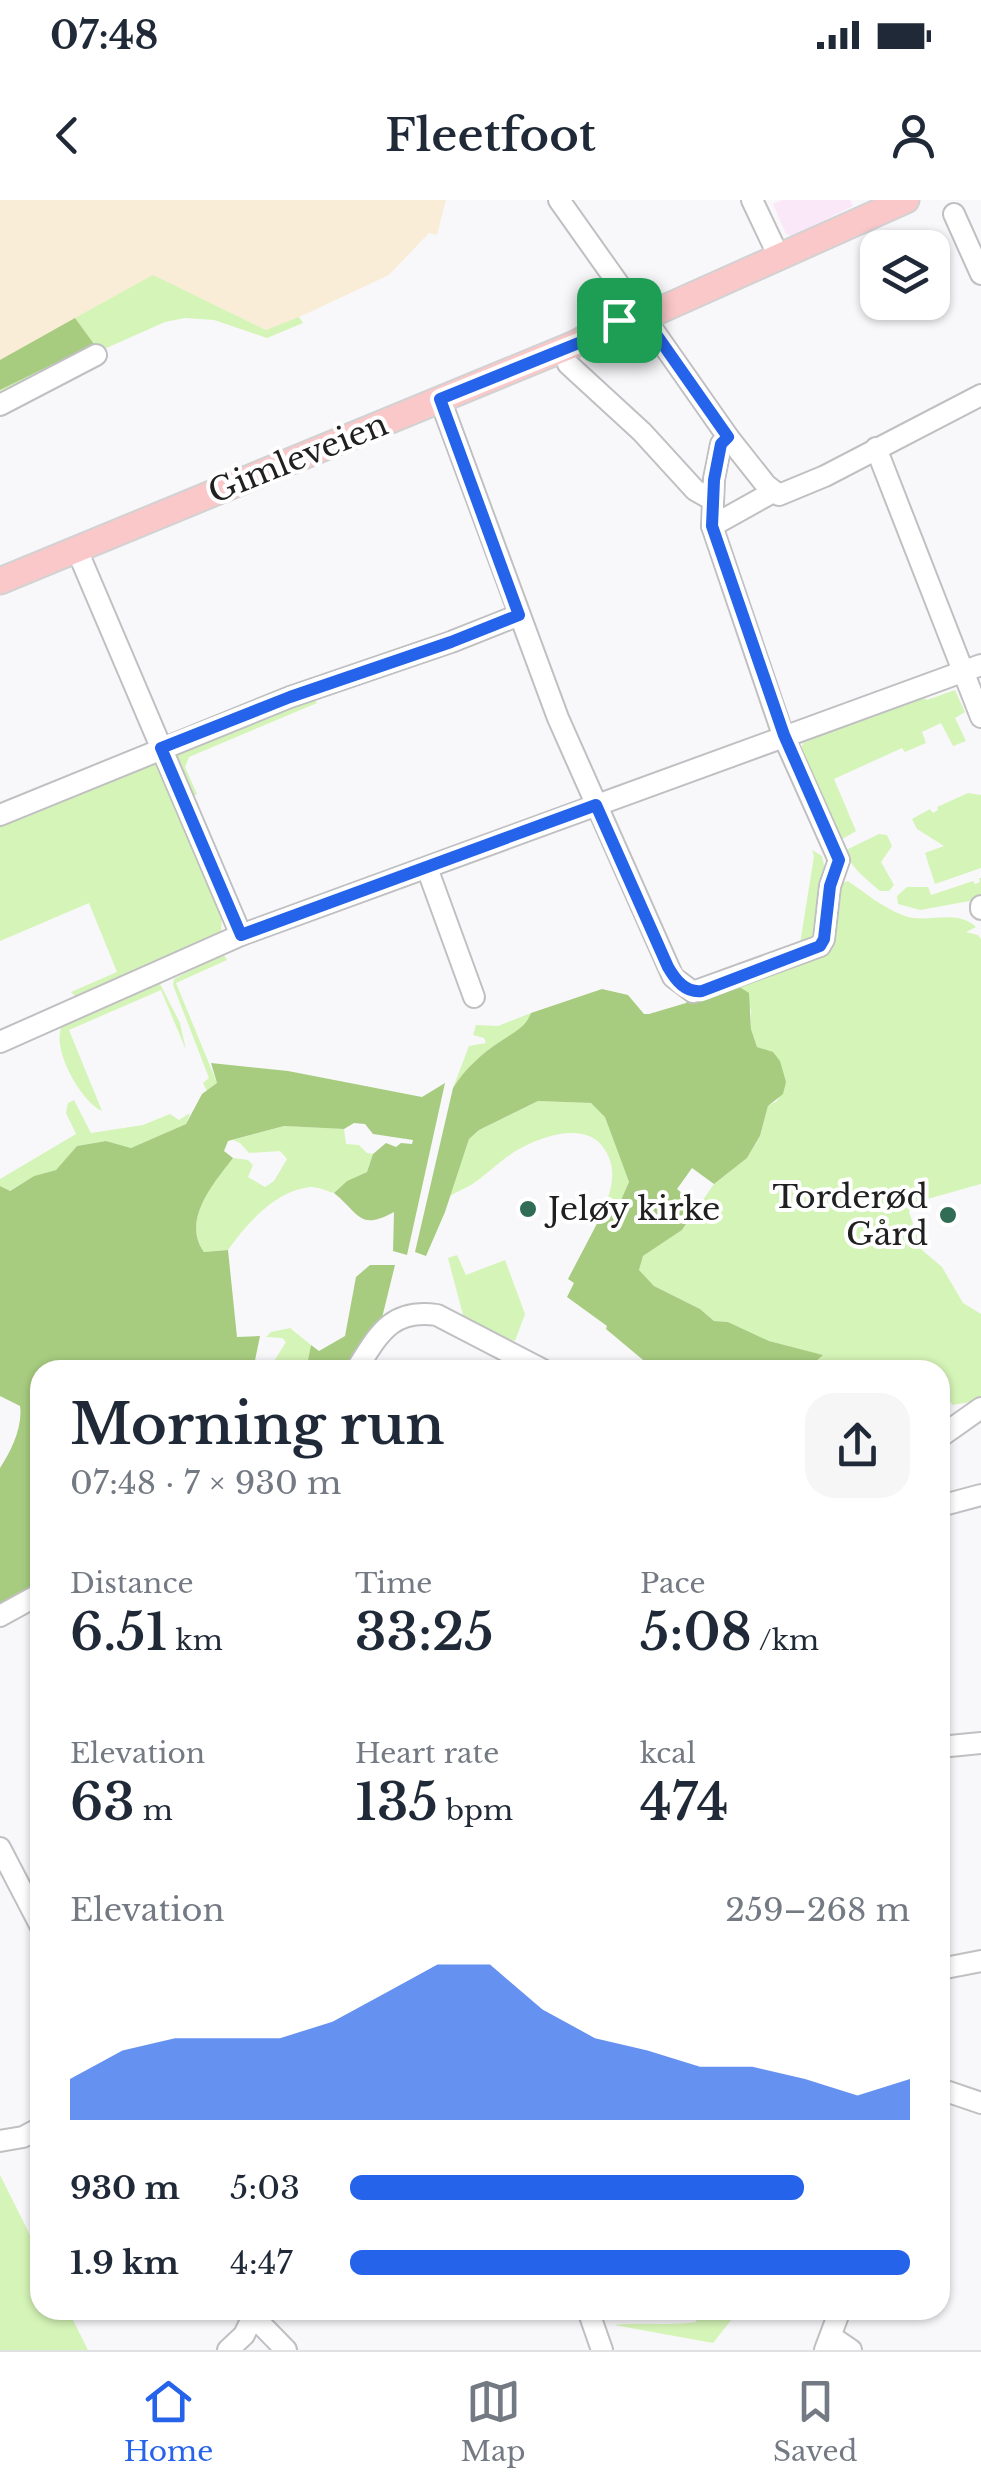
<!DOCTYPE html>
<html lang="en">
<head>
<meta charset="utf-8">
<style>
  body { margin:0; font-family:"Libre Baskerville",serif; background:#f6f6f7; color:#1f2937; height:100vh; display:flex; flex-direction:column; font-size:38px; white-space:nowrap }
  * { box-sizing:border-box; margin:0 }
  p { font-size:32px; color:#747a83 }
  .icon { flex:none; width:55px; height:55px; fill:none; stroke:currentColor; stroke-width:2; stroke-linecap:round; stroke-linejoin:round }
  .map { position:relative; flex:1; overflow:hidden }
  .sheet { position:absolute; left:30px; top:1160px; width:920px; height:960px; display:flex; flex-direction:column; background:#fff; border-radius:30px; box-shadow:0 2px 8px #0004 }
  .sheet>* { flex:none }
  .controls { position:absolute; left:860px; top:30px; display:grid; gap:20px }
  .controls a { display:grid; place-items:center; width:90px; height:90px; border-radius:20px; background:#fff; box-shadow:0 2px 8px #0004; font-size:50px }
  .pin { position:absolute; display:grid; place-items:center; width:85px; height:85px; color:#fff; margin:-42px; border-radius:20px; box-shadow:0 5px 15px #0006 }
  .round { display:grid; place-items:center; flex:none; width:105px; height:105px; border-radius:30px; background:#f6f6f7 }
  .head { display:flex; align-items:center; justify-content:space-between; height:170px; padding:0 40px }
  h1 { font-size:55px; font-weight:600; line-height:75px }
  .stats { display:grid; grid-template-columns:repeat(3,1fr); gap:15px; height:170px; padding:10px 40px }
  .stats div { display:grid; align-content:center }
  .stats b { font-size:50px; font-weight:600 }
  .stats small { font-size:28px; font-weight:400 }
  .stats p { font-size:28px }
  .chart { height:280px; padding:20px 40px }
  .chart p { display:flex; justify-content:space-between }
  .chart svg { width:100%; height:180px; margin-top:10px; fill:#2563eb; opacity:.7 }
  ul { padding:0 40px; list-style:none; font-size:32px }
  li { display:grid; grid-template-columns:160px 120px 1fr; align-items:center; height:75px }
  li i { height:25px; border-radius:12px; background:#2563eb }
  .status { display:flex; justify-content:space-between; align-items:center; height:70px; padding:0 50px; background:#fff; direction:ltr }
  .status svg { height:28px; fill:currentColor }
  header { display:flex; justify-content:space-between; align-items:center; height:130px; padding:0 40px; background:#fff; font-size:45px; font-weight:600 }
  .dock { display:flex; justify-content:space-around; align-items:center; height:140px; border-top:2px solid #e0e1e3; background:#fff; font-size:28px; color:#747a83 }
  .dock a { display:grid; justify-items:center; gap:5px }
  .dock .on { color:#2563eb }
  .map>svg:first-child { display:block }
  .commercial { fill:#fae8f8 }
  .industrial { fill:#f9edd8 }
  .green { fill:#d5f4b7 }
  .forest { fill:#a7cc7f }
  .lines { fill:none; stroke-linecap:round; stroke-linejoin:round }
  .minor-casing { stroke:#c0c0c3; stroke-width:24 }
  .major-casing { stroke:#d2d2d3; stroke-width:29 }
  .minor { stroke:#fff; stroke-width:20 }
  .major { stroke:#fbc8c9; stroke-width:25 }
  .route-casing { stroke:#fff; stroke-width:20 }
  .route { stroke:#2563eb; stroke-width:12 }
  .poi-dot { fill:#316c56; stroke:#fff; stroke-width:4 }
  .labels { text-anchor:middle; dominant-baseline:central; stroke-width:8; stroke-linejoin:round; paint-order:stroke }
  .street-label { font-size:32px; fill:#202021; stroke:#fff }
  .poi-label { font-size:32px; fill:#202021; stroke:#fff; text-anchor:end }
</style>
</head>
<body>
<div class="status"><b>07:48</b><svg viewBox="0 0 49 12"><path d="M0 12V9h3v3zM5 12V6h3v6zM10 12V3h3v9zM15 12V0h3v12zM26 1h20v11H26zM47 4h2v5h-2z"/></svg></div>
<header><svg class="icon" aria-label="back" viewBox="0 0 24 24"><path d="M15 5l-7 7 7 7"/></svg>Fleetfoot<svg class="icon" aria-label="person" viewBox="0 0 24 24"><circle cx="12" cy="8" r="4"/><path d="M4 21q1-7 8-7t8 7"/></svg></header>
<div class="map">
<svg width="981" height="2150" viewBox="0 0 981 2150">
  <rect width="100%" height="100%" fill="#f8f8fb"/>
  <path class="commercial" d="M 782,0 L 850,0 L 853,6 L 792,36 L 786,34 L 773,4 Z"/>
  <path class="industrial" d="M 0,0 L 446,0 L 437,35 L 429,33 L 389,75 L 276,128 L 266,130 L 152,76 L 25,176 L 0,190 Z"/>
  <g class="green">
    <path d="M 153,75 L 266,130 L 299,117 L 303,123 L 267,138 L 214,120 L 185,118 L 165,122 L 102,150 L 98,145 L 0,199 L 0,190 L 93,143 L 75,118 Z"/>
    <path d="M 955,490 L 965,512 L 955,518 L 966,541 L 953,546 L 941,523 L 922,532 L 926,543 L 905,552 L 902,548 L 834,579 L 856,631 L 839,641 L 800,551 L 803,543 L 918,495 L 927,500 Z"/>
    <path d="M 315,500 L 317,503 L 189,557 L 185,567 L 197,594 L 190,598 L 177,568 L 177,554 L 182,549 L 298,503 Z"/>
    <path d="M 157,560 L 222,712 L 221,734 L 79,800 L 71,792 L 117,772 L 89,703 L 0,741 L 0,622 Z"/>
    <path d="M 968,593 L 981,595 L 981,668 L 935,684 L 925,653 L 944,646 L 917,629 L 912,619 L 930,609 L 933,613 L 938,610 L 937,607 Z"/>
    <path d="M 879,634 L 887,635 L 892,646 L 881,662 L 894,685 L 889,691 L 880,691 C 866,679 852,668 844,651 Z"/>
    <path d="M 812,650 L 822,656 C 830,686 824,717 811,745 L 799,750 L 814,656 Z"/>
    <path d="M 979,678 L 981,678 L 981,699 L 920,710 L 898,704 L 897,696 L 907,687 L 928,687 L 931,695 L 973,681 L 975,684 L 980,682 Z"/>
    <path d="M 848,681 C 867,694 883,708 905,716 C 928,724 957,708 976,727 L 966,732 L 978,735 L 981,739 L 981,984 L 913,1003 L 909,1012 L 922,1050 L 942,1067 L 963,1103 L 981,1114 L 981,1200 L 953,1205 L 940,1192 L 940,1170 L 806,1170 L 822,1155 L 769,1141 L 728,1122 L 714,1121 L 700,1109 L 654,1086 L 639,1070 L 643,1056 L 682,1030 L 714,984 L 747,958 L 760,937 L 768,906 L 777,901 L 786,882 L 765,850 L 757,847 L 751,829 L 751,810 L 738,786 L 817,755 L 836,685 Z"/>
    <path d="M 220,755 L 224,755 L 227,760 L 176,783 L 217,883 L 207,891 L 203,883 L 209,878 L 173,785 L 174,779 Z"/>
    <path d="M 159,782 L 180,823 L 186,850 L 161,790 L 69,830 L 102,911 C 80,901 49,845 63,824 Z"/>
    <path d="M 531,813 C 525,828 514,832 501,841 C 483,852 464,870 453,888 L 469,846 L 486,843 L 484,838 L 473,835 L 476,825 L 498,826 Z"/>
    <path d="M 74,900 L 91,933 L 143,925 L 170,914 L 179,920 L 190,913 L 186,924 L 131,948 L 106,941 L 77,946 L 56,970 L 34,976 L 9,991 L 0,986 L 0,979 L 76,934 L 66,913 L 68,903 Z"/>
    <path d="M 538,901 L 591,903 L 605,916 L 629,982 L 621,1000 L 601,1016 C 610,994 619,972 605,950 C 588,921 545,935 521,948 C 502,958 488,974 471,985 C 464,989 456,992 450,996 L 469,939 L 479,930 Z"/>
    <path d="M 284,926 L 344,929 L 346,944 L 359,945 L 367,953 L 373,954 L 367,972 L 347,981 L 334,993 C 327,991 318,987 311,987 C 276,990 246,1024 228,1050 L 204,1052 C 181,1020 214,983 233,958 L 248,960 L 253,965 L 248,977 L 265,987 L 274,981 L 287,959 L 280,951 L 249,953 L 240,943 L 233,940 Z"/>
    <path d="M 457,1055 L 466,1075 L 505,1060 L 525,1114 L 515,1141 L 498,1138 L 452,1113 L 463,1115 L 448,1058 Z"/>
    <path d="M 290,1128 L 311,1145 L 306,1170 L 275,1170 L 273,1163 L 286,1142 L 282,1138 L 266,1137 L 271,1132 Z"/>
    <path d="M 0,1975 L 40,2055 L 40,2110 L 68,2110 L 88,2150 L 0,2150 Z"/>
    <path d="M 714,2110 L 739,2110 L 713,2143 L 614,2125 C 643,2122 667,2126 696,2122 L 695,2115 L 706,2113 L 713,2119 L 718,2114 Z"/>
  </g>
  <g class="forest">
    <path d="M 75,118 L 94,144 L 0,190 L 0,160 Z"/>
    <path d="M 738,786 L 749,793 L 751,829 L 757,847 L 773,852 L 780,861 L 786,882 L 783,894 L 768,906 L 760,936 L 747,958 L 714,984 L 692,968 L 677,989 L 698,1006 L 682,1030 L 643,1056 L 639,1070 L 654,1086 L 700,1109 L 714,1121 L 728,1122 L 769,1141 L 823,1155 L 806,1170 L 655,1170 L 606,1129 L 607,1126 L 567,1097 L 574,1083 L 568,1079 L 601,1016 L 621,1000 L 629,982 L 605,917 L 591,903 L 538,901 L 479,930 L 469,939 L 445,1012 L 426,1056 L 415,1052 L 453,888 C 464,870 483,852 501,841 C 514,832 525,828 531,813 L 602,789 L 628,795 L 644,814 L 649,814 L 686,803 L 690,798 Z"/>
    <path d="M 211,863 L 288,871 L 422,897 L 445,883 L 407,1055 L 393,1051 L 394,1012 C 359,1031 360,1014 334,993 L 347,981 L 367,972 L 373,954 L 386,943 L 396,947 L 401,943 L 412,944 L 413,940 L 373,934 L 365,924 L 354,923 L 344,929 L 284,926 L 228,941 L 224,951 L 233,958 C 214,983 181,1020 204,1052 L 228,1050 L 237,1137 L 260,1136 L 253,1170 L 40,1170 L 40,1389 L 0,1411 L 0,1268 C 11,1251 23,1227 20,1206 L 0,1196 L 0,986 L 10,991 L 34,976 L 56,970 L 77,946 L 106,941 L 131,948 L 186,924 L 202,894 L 217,883 Z"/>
    <path d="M 370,1065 L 395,1065 L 381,1122 L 350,1170 L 306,1170 L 311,1145 L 319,1151 L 345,1136 L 356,1077 Z"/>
  </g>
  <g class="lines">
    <defs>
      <g id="minor">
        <path d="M 559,0 L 627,96"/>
        <path d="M 752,0 L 779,57"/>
        <path d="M 954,14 L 981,74"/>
        <path d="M 647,116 L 653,130 L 728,237 L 766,285 L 779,295 L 825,276 L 981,195"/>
        <path d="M 568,164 L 642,232 L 695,290 L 711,299"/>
        <path d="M 440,199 L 558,518 L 673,777 L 693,792 L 820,746 L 824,739 L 830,686 L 839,660 L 783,535 L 712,326 L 714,279 L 721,244 L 728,237"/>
        <path d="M 0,205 L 96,155"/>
        <path d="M 876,248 L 981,517"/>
        <path d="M 712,326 L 773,292"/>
        <path d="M 77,350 L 241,735"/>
        <path d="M 0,615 L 290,497 L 451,442 L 519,415"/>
        <path d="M 427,668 L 474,797"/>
        <path d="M 981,706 L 981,709"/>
        <path d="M 0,842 L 241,735 L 981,465"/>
        <path d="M 356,1170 C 378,1136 390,1108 437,1115 L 543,1170"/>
        <path d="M 940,1237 L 981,1208"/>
        <path d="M 940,1306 L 981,1295"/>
        <path d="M 0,1416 L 40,1394"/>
        <path d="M 940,1547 L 981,1543"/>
        <path d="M 0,1648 L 40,1725"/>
        <path d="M 940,1769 L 981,1761"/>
        <path d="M 940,1889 L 981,1903"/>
        <path d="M 0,1941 L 23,1937 L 40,1928"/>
        <path d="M 247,2110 L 286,2150"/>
        <path d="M 588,2110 L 602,2150"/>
        <path d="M 832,2137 L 851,2150"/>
        <path d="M 228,2150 L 244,2135 L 256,2110"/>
        <path d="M 825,2150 L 840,2110"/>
      </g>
      <g id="major">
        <path d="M 635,126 L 647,116 L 906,0"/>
        <path d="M 0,381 L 575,144 L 619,120 L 647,116"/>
      </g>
    </defs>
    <use href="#minor" class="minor-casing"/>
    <use href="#major" class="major-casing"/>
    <use href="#minor" class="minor"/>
    <use href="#major" class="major"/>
  </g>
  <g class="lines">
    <defs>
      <path id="route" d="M 639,115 L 647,116 L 653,130 L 728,237 L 721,244 L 714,280 L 712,326 L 784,535 L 839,660 L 830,686 L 824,739 L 820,746 L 702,791 C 686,793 676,781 668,767 L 596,605 L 241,735 L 161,548 L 290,497 L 451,442 L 519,415 L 440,199 L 596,136 L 619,120 Z"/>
    </defs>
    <use href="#route" class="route-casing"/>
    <use href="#route" class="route"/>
  </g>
  <g class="poi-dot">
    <circle cx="528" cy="1009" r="10"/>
    <circle cx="948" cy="1015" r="10"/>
  </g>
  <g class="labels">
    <g class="street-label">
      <text transform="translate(298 258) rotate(-22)">Gimleveien</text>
    </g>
    <g class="poi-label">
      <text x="928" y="997">Torderød<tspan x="928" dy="37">Gård</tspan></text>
      <text x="548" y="1009" text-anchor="start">Jeløy kirke</text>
    </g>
  </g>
</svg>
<div class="controls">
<a><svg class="icon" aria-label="layers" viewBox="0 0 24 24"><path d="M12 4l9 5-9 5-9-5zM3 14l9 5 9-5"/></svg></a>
</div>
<div class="pin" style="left:619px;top:120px;background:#1e9e55"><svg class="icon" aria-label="arrive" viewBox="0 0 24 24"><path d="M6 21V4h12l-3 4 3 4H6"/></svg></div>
<section class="sheet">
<div class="head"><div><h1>Morning run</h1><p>07:48 · 7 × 930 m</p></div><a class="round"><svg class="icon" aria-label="share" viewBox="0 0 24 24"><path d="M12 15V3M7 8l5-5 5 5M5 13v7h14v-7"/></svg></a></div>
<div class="stats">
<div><p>Distance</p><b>6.51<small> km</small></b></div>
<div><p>Time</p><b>33:25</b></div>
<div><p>Pace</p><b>5:08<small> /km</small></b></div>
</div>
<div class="stats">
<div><p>Elevation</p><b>63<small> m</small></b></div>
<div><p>Heart rate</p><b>135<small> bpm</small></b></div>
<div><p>kcal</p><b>474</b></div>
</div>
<div class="chart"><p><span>Elevation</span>259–268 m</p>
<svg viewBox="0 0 160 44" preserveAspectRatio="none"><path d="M0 44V34L10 27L20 24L30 24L40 24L50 20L60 13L70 6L80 6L90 17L100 24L110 27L120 31L130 31L140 34L150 38L160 34V44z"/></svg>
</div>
<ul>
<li><b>930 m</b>5:03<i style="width:81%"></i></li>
<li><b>1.9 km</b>4:47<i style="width:100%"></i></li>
</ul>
</section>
</div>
<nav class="dock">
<a class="on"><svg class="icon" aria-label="home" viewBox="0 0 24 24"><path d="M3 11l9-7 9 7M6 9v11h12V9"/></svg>Home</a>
<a><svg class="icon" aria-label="map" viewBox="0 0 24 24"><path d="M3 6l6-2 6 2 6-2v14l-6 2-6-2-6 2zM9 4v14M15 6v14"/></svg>Map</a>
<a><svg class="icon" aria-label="saved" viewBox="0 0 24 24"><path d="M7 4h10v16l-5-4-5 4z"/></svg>Saved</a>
</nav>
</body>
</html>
